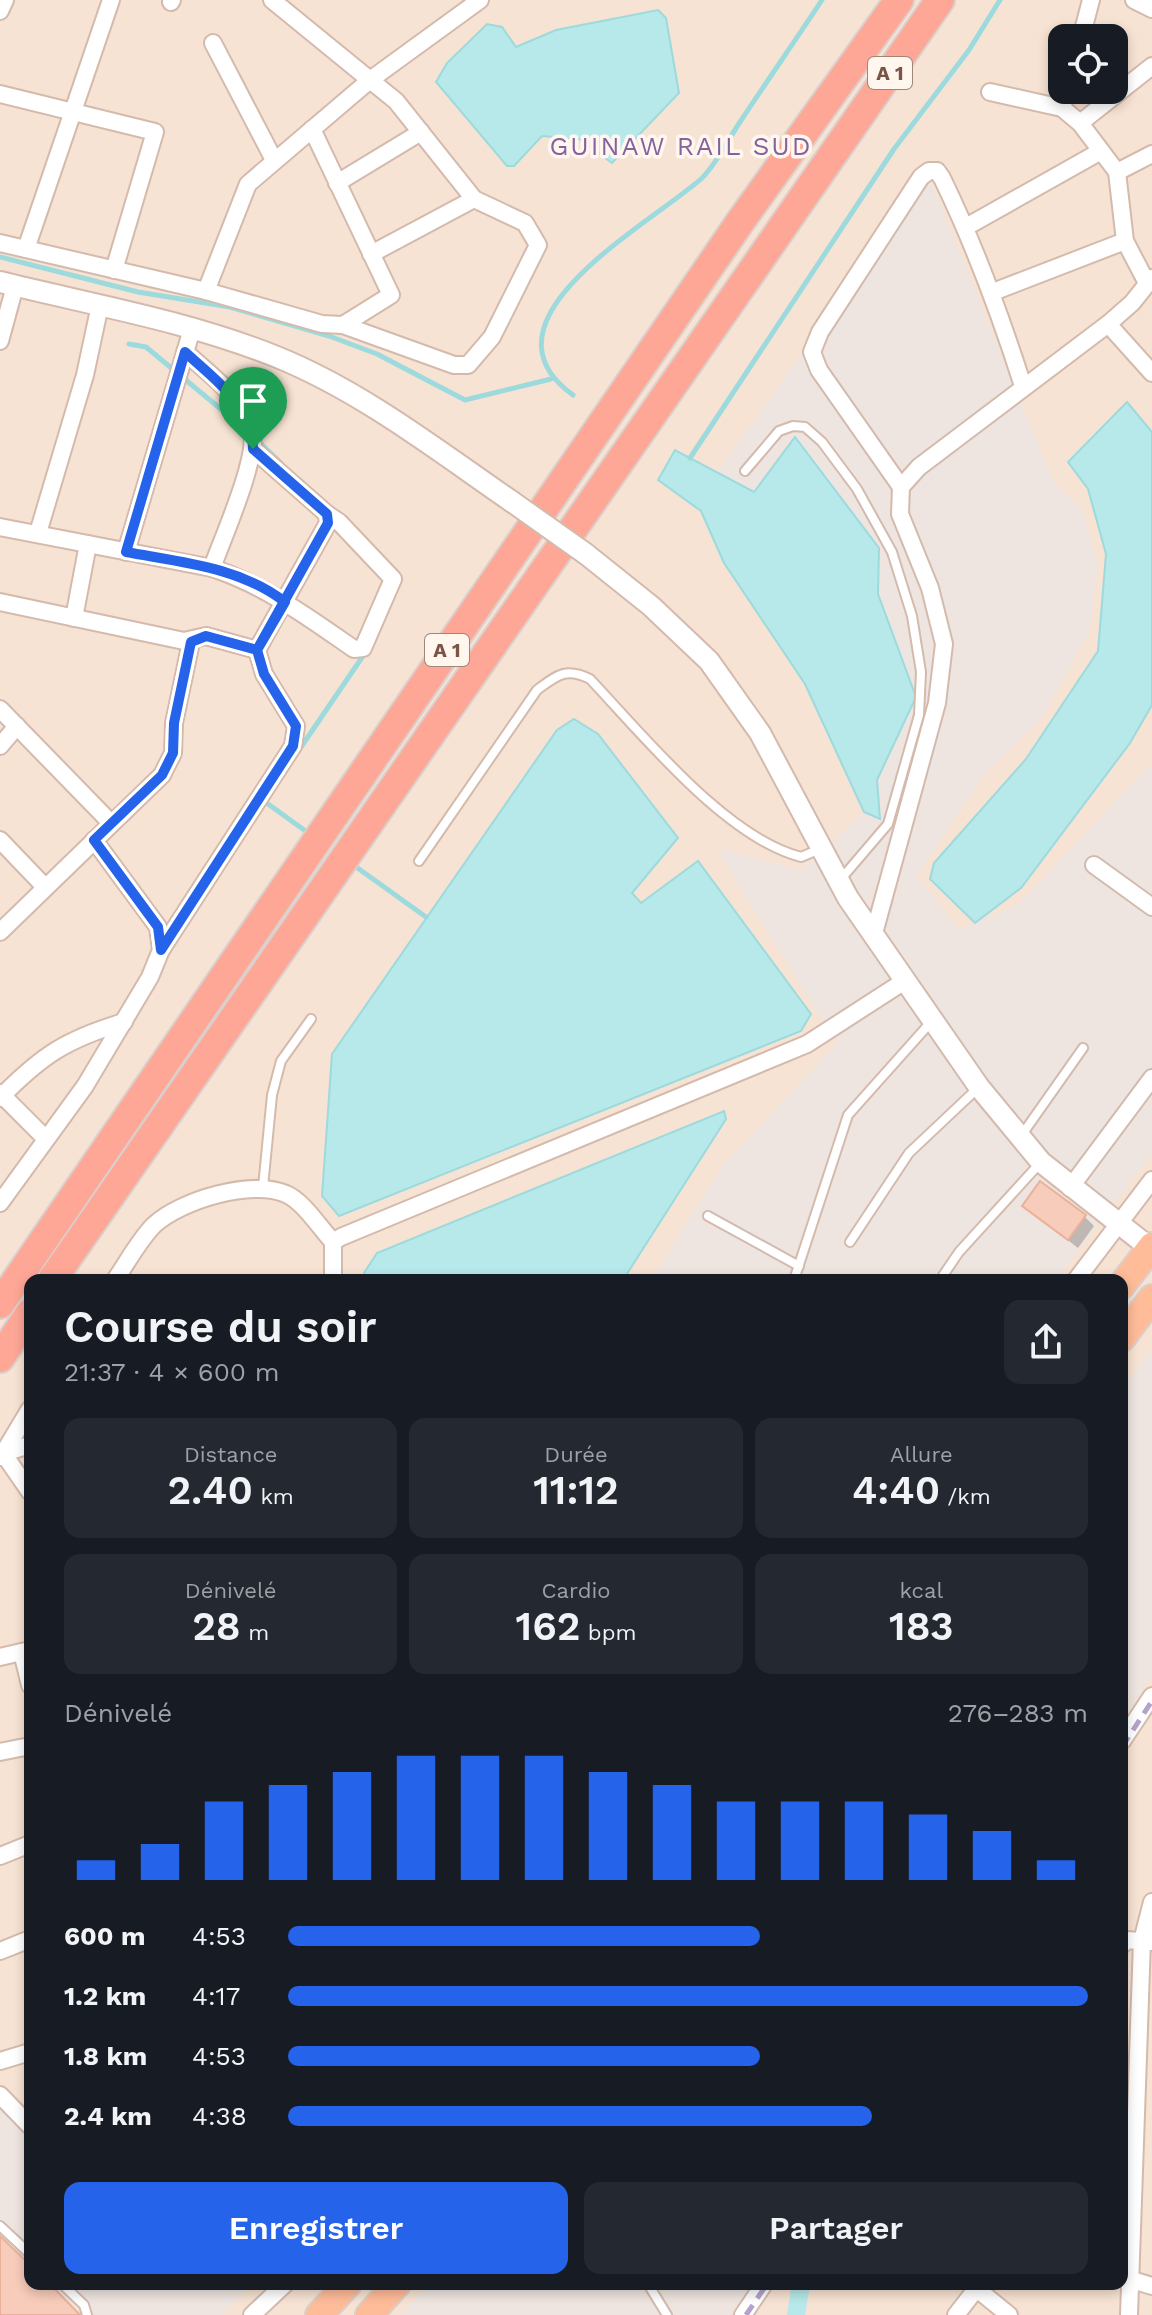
<!DOCTYPE html>
<html lang="fr">
<head>
<meta charset="utf-8">
<style>
  body { margin:0; font-family:"Work Sans",sans-serif; background:#242831; color:#f1f3f6; height:100vh; display:flex; flex-direction:column; font-size:30px; white-space:nowrap }
  * { box-sizing:border-box; margin:0 }
  p { font-size:26px; color:#9ea1a6 }
  .icon { flex:none; width:44px; height:44px; fill:none; stroke:currentColor; stroke-width:2; stroke-linecap:round; stroke-linejoin:round }
  .map { position:relative; flex:1; overflow:hidden }
  .drawer { position:absolute; left:24px; top:1274px; width:1104px; height:1016px; display:flex; flex-direction:column; background:#171b24; border-radius:16px; box-shadow:0 4px 12px #0003 }
  .drawer>* { flex:none }
  .controls { position:absolute; left:1048px; top:24px; display:grid; gap:16px }
  .controls a { display:grid; place-items:center; width:80px; height:80px; border-radius:16px; background:#171b24; box-shadow:0 4px 12px #0003; font-size:40px }
  .pin { position:absolute; display:grid; place-items:center; width:68px; height:68px; color:#fff; margin:-82px -34px; border-radius:50% 50% 50% 0; rotate:-45deg; box-shadow:0 0 8px #0007 }
  .pin .icon { rotate:45deg }
  .round { display:grid; place-items:center; flex:none; width:84px; height:84px; border-radius:16px; background:#242831 }
  .overview { display:flex; align-items:center; justify-content:space-between; height:136px; padding:0 40px }
  h1 { font-size:44px; font-weight:600; line-height:60px }
  .metrics { display:grid; grid-template-columns:repeat(3,1fr); gap:12px; height:136px; padding:8px 40px }
  .metrics div { display:grid; align-content:center; border-radius:16px; background:#242831; text-align:center }
  .metrics b { font-size:40px; font-weight:600 }
  .metrics small { font-size:22px; font-weight:400 }
  .metrics p { font-size:22px }
  .chart { height:224px; padding:16px 40px }
  .chart p { display:flex; justify-content:space-between }
  .chart svg { width:100%; height:144px; margin-top:8px; stroke:#2563eb; stroke-width:6 }
  .button { display:flex; gap:16px; margin-top:auto; padding:16px 40px }
  .button a { flex:1; height:92px; border-radius:16px; background:#2563eb; color:#fff; font-size:32px; font-weight:600; line-height:92px; text-align:center }
  .button a+a { background:#242831; color:#f1f3f6 }
  ul { padding:0 40px; list-style:none; font-size:26px }
  li { display:grid; grid-template-columns:128px 96px 1fr; align-items:center; height:60px }
  li i { height:20px; border-radius:10px; background:#2563eb }
  .map>svg:first-child { display:block }
  .residential { fill:#f7e3d3; fill-rule:evenodd }
  .industrial { fill:#eee5e0 }
  .water { fill:#b7e8ea; stroke:#9cdadd; stroke-width:2 }
  .shadow { fill:#0003 }
  .lines { fill:none; stroke-linecap:round; stroke-linejoin:round }
  .stream { stroke:#9cdadd; stroke-width:5 }
  .canal { stroke:#b7e8ea; stroke-width:18 }
  .building { fill:#f7ccba; stroke:#ebb099; stroke-width:2 }
  .service-casing { stroke:#d4baac; stroke-width:12 }
  .minor-casing { stroke:#d4baac; stroke-width:20 }
  .tertiary-casing { stroke:#d4baac; stroke-width:24 }
  .trunk-casing { stroke:#dacfcb; stroke-width:30 }
  .motorway-casing { stroke:#dacfcb; stroke-width:32 }
  .service { stroke:#fff; stroke-width:8 }
  .minor { stroke:#fff; stroke-width:16 }
  .tertiary { stroke:#fff; stroke-width:20 }
  .trunk { stroke:#febc99; stroke-width:26 }
  .motorway { stroke:#fea796; stroke-width:28 }
  .rail { stroke:#b3a2ca; stroke-width:5; stroke-dasharray:12 8; stroke-linecap:butt }
  .tertiary-bridge-casing { stroke:#d4baac; stroke-width:24; stroke-linecap:butt }
  .tertiary-bridge { stroke:#fff; stroke-width:20 }
  .route-casing { stroke:#fff; stroke-width:16 }
  .route { stroke:#2563eb; stroke-width:10 }
  .labels { text-anchor:middle; dominant-baseline:central; stroke-width:7; stroke-linejoin:round; paint-order:stroke }
  .shield { fill:#fff6ee; stroke:#a28579; stroke-width:2 }
  .shield-label { font-size:20px; font-weight:bold; fill:#7a5447 }
  .quarter-label { font-size:26px; letter-spacing:2px; fill:#84629e; stroke:#fff6ee }
</style>
</head>
<body>
<div class="map">
<svg width="1152" height="2315" viewBox="0 0 1152 2315">
  <rect width="100%" height="100%" fill="#fef2e5"/>
  <path class="residential" d="M 0,0 L 1152,0 L 1152,2315 L 0,2315 ZM 1062,38 L 1114,38 L 1114,90 L 1062,90 ZM 30,1280 L 1122,1280 L 1122,2284 L 30,2284 Z"/>
  <g class="industrial">
    <path d="M 928,174 L 1054,483 L 1083,511 L 1098,566 L 1089,632 L 1041,720 L 984,775 L 917,875 L 959,930 L 1020,903 L 1152,762 L 1152,1154 L 1056,1280 L 651,1280 L 721,1168 L 836,1044 L 716,847 L 801,871 L 864,812 L 880,818 L 877,780 L 916,697 L 878,594 L 879,548 L 787,442 L 754,492 L 717,473 Z"/>
    <path d="M 1152,1350 L 1152,1675 L 1122,1722 L 1122,1388 Z"/>
    <path d="M 0,2106 L 30,2137 L 30,2284 L 253,2284 L 222,2315 L 0,2315 Z"/>
    <path d="M 428,2284 L 772,2284 L 751,2315 L 401,2315 Z"/>
  </g>
  <g class="water">
    <path d="M 658,10 L 666,18 L 679,93 L 612,163 L 579,139 L 542,136 L 514,166 L 507,166 L 436,82 L 447,63 L 487,24 L 502,27 L 516,47 L 556,30 Z"/>
    <path d="M 1127,402 L 1152,432 L 1152,705 L 1130,743 L 1021,888 L 975,923 L 930,879 L 934,863 L 1026,759 L 1098,651 L 1106,554 L 1088,489 L 1068,462 Z"/>
    <path d="M 795,437 L 879,548 L 878,594 L 916,697 L 877,780 L 880,819 L 864,812 L 805,684 L 724,563 L 701,511 L 658,480 L 675,450 L 754,492 Z"/>
    <path d="M 574,719 L 598,734 L 678,838 L 632,893 L 641,903 L 698,861 L 811,1014 L 801,1031 L 339,1216 L 322,1196 L 332,1054 L 557,730 Z"/>
    <path d="M 724,1111 L 726,1119 L 623,1280 L 365,1280 L 364,1273 L 377,1253 Z"/>
  </g>
  <path class="shadow" d="M 1024,1206 L 1085,1217 L 1094,1226 L 1078,1248 Z"/>
  <g class="lines">
    <g class="stream">
      <path d="M 0,257 L 138,292 L 230,307 L 329,336 L 377,354 L 465,400 L 551,379"/>
      <path d="M 129,344 L 146,347 L 246,430"/>
      <path d="M 573,395 C 468,320 654,222 702,178 C 717,163 728,140 740,122 C 767,81 795,41 822,0"/>
      <path d="M 256,439 L 281,463"/>
      <path d="M 690,458 L 894,149 L 969,50 L 1000,0"/>
      <path d="M 299,750 L 365,653"/>
      <path d="M 266,798 L 264,801 L 311,835"/>
      <path d="M 352,864 L 426,917"/>
    </g>
    <path class="canal" d="M 796,2315 L 801,2284"/>
  </g>
  <g class="building">
    <path d="M 1040,1181 L 1086,1215 L 1068,1240 L 1022,1206 Z"/>
    <path d="M 0,2236 L 30,2265 L 30,2284 L 50,2284 L 80,2315 L 0,2315 Z"/>
  </g>
  <g class="lines">
    <defs>
      <g id="service">
        <path d="M 745,471 L 779,431 L 793,426 L 805,427 L 822,442 L 857,489 L 892,552 L 912,616 L 921,672 L 919,715 L 888,824 L 841,879"/>
        <path d="M 419,861 L 537,690 C 557,675 566,667 590,679 C 643,735 726,838 801,857 L 820,849"/>
        <path d="M 1021,1136 L 1083,1048"/>
        <path d="M 263,1187 L 272,1095 L 281,1061 L 311,1019"/>
        <path d="M 708,1216 L 799,1266"/>
        <path d="M 850,1242 L 909,1153 L 979,1087"/>
        <path d="M 794,1280 L 848,1115 L 931,1022"/>
        <path d="M 940,1280 L 959,1252 L 1041,1162"/>
        <path d="M 0,2226 L 30,2254"/>
        <path d="M 62,2284 L 84,2305 L 87,2315"/>
        <path d="M 648,2284 L 667,2315"/>
      </g>
      <g id="minor">
        <path d="M 1134,0 L 1152,9"/>
        <path d="M 171,2 L 172,0"/>
        <path d="M 0,11 L 5,0"/>
        <path d="M 1081,38 L 1091,0"/>
        <path d="M 213,43 L 274,160"/>
        <path d="M 990,92 L 1062,108 L 1080,123 L 1117,172 L 1125,241 L 1147,283"/>
        <path d="M 0,94 L 155,132 L 114,270"/>
        <path d="M 1062,108 L 1067,90"/>
        <path d="M 1080,123 L 1152,66"/>
        <path d="M 1117,172 L 1152,154"/>
        <path d="M 337,183 L 421,132"/>
        <path d="M 966,227 L 1101,151"/>
        <path d="M 0,243 L 206,291 L 322,324 L 343,325 L 391,295 L 312,129"/>
        <path d="M 26,249 L 111,0"/>
        <path d="M 371,254 L 474,199"/>
        <path d="M 206,291 L 248,184 L 370,80 L 272,0"/>
        <path d="M 993,292 L 1125,241"/>
        <path d="M 1108,324 L 1152,373"/>
        <path d="M 343,325 L 454,365 L 468,365 L 492,337 L 538,245 L 525,223 L 474,199 L 396,101 L 370,80 L 480,0"/>
        <path d="M 0,341 L 15,286"/>
        <path d="M 185,352 C 208,373 239,395 251,425 C 262,452 222,539 212,568"/>
        <path d="M 901,487 L 819,370 L 812,352 L 820,332 L 921,177 L 929,171 L 937,171 L 942,178 C 975,246 1000,314 1023,386"/>
        <path d="M 0,527 L 212,568 C 266,586 308,617 354,649 L 363,648 L 393,579 L 339,522 L 327,514"/>
        <path d="M 38,533 L 85,375 L 100,305"/>
        <path d="M 126,552 L 192,329"/>
        <path d="M 0,602 L 184,641 L 206,636 L 257,650"/>
        <path d="M 74,618 L 88,544"/>
        <path d="M 0,709 L 111,823"/>
        <path d="M 0,746 L 17,726"/>
        <path d="M 0,840 L 45,887"/>
        <path d="M 1094,865 L 1152,907"/>
        <path d="M 0,932 L 162,775 L 173,753 L 174,723 L 191,642"/>
        <path d="M 873,937 L 937,703 L 944,644 L 930,588 L 900,514 L 901,487 L 919,467 L 1108,324 L 1132,303 L 1152,278"/>
        <path d="M 161,950 L 293,746 L 296,726 L 264,674 L 257,650 L 328,523 L 327,514 L 253,449"/>
        <path d="M 0,1093 L 46,1139"/>
        <path d="M 0,1098 C 42,1055 67,1039 124,1022"/>
        <path d="M 1070,1188 L 1152,1078"/>
        <path d="M 0,1203 L 85,1086 L 150,977 L 161,950 L 158,927 L 94,840"/>
        <path d="M 115,1280 C 127,1263 139,1240 154,1225 C 181,1200 252,1179 286,1194 C 303,1201 320,1228 333,1242"/>
        <path d="M 333,1280 L 333,1242 L 341,1237 L 807,1044 L 903,982"/>
        <path d="M 1076,1280 L 1152,1180"/>
        <path d="M 30,1445 L 3,1453 L 30,1492"/>
        <path d="M 1,1457 L 30,1409"/>
        <path d="M 22,1652 L 30,1685"/>
        <path d="M 0,1657 L 30,1650"/>
        <path d="M 1122,1741 L 1152,1696"/>
        <path d="M 0,1752 L 30,1746"/>
        <path d="M 0,1856 L 30,1844"/>
        <path d="M 1122,1945 L 1127,1940 L 1150,1942"/>
        <path d="M 0,1951 L 30,1939"/>
        <path d="M 0,2061 L 30,2052"/>
        <path d="M 0,2095 L 30,2126"/>
        <path d="M 1122,2277 L 1152,2286"/>
        <path d="M 977,2289 L 1009,2315"/>
        <path d="M 252,2315 L 285,2284"/>
        <path d="M 743,2315 L 764,2284"/>
        <path d="M 956,2315 L 980,2284"/>
        <path d="M 1129,2315 L 1142,1941 L 1152,1902"/>
      </g>
      <g id="tertiary">
        <path d="M 0,282 C 93,305 188,321 277,357 C 361,391 437,450 511,501"/>
        <path d="M 586,554 L 651,606 L 709,661 L 760,733 L 848,898 L 979,1087 L 1041,1162 L 1150,1248"/>
      </g>
      <g id="trunk">
        <path d="M 1122,1285 L 1152,1246"/>
        <path d="M 1122,1338 L 1152,1298"/>
        <path d="M 319,2315 L 348,2284"/>
        <path d="M 369,2315 L 397,2284"/>
      </g>
      <g id="motorway">
        <path d="M 52,1280 L 940,0"/>
        <path d="M 0,1304 L 740,222 L 899,0"/>
        <path d="M 0,1358 L 30,1313"/>
      </g>
    </defs>
    <use href="#service" class="service-casing"/>
    <use href="#minor" class="minor-casing"/>
    <use href="#tertiary" class="tertiary-casing"/>
    <use href="#trunk" class="trunk-casing"/>
    <use href="#motorway" class="motorway-casing"/>
    <use href="#service" class="service"/>
    <use href="#minor" class="minor"/>
    <use href="#tertiary" class="tertiary"/>
    <use href="#trunk" class="trunk"/>
    <use href="#motorway" class="motorway"/>
    <g class="rail">
      <path d="M 1122,1747 L 1152,1701"/>
      <path d="M 746,2315 L 767,2284"/>
    </g>
    <defs>
      <path id="tertiary-bridge" d="M 511,501 L 586,554"/>
    </defs>
    <use href="#tertiary-bridge" class="tertiary-bridge-casing"/>
    <use href="#tertiary-bridge" class="tertiary-bridge"/>
  </g>
  <g class="lines">
    <defs>
      <path id="route" d="M 253,449 L 327,514 L 328,523 L 257,650 L 206,636 L 191,642 L 174,723 L 173,753 L 162,775 L 94,840 L 158,927 L 161,950 L 293,746 L 296,726 L 264,674 L 257,650 L 285,602 C 240,567 180,562 126,552 L 185,352 C 215,380 252,404 253,449"/>
    </defs>
    <use href="#route" class="route-casing"/>
    <use href="#route" class="route"/>
  </g>
  <g class="labels">
    <g class="shield">
      <rect x="868" y="57" width="44" height="32" rx="6"/>
      <rect x="425" y="634" width="44" height="32" rx="6"/>
    </g>
    <g class="shield-label">
      <text x="890" y="73">A 1</text>
      <text x="447" y="650">A 1</text>
    </g>
    <g class="quarter-label">
      <text x="681" y="146">GUINAW RAIL SUD</text>
    </g>
  </g>
</svg>
<div class="controls">
<a><svg class="icon" aria-label="locate" viewBox="0 0 24 24"><circle cx="12" cy="12" r="6"/><path d="M12 2v4M12 18v4M2 12h4M18 12h4"/></svg></a>
</div>
<div class="pin" style="left:253px;top:449px;background:#1e9e55"><svg class="icon" aria-label="arrive" viewBox="0 0 24 24"><path d="M6 21V4h12l-3 4 3 4H6"/></svg></div>
<section class="drawer">
<div class="overview"><div><h1>Course du soir</h1><p>21:37 · 4 × 600 m</p></div><a class="round"><svg class="icon" aria-label="share" viewBox="0 0 24 24"><path d="M12 15V3M7 8l5-5 5 5M5 13v7h14v-7"/></svg></a></div>
<div class="metrics">
<div><p>Distance</p><b>2.40<small> km</small></b></div>
<div><p>Durée</p><b>11:12</b></div>
<div><p>Allure</p><b>4:40<small> /km</small></b></div>
</div>
<div class="metrics">
<div><p>Dénivelé</p><b>28<small> m</small></b></div>
<div><p>Cardio</p><b>162<small> bpm</small></b></div>
<div><p>kcal</p><b>183</b></div>
</div>
<div class="chart"><p><span>Dénivelé</span>276–283 m</p>
<svg viewBox="0 0 160 44" preserveAspectRatio="none"><path d="M5 44V38M15 44V33M25 44V20M35 44V15M45 44V11M55 44V6M65 44V6M75 44V6M85 44V11M95 44V15M105 44V20M115 44V20M125 44V20M135 44V24M145 44V29M155 44V38"/></svg>
</div>
<ul>
<li><b>600 m</b>4:53<i style="width:59%"></i></li>
<li><b>1.2 km</b>4:17<i style="width:100%"></i></li>
<li><b>1.8 km</b>4:53<i style="width:59%"></i></li>
<li><b>2.4 km</b>4:38<i style="width:73%"></i></li>
</ul>
<div class="button"><a>Enregistrer</a><a>Partager</a></div>
</section>
</div>
</body>
</html>
